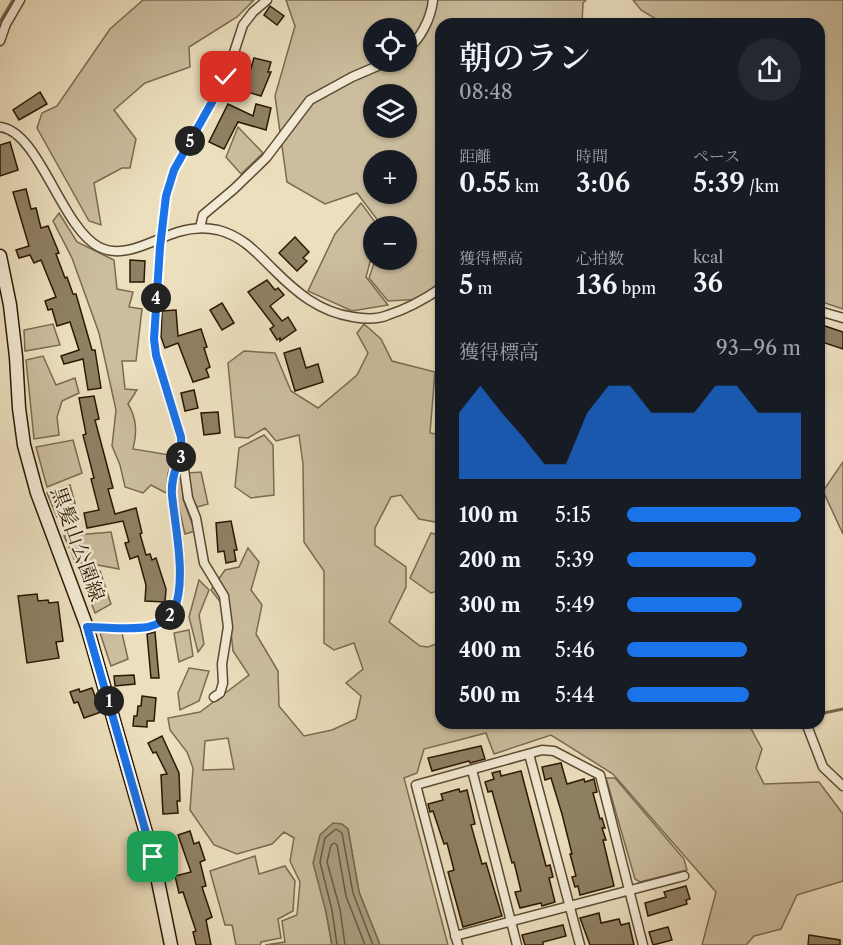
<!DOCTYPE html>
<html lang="ja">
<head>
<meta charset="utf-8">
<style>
  body { margin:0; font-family:"Libre Caslon Text","Noto Serif JP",serif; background:#242831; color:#f1f3f6; height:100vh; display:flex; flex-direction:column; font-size:22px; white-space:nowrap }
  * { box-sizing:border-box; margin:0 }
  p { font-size:20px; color:#9ea1a6 }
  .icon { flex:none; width:33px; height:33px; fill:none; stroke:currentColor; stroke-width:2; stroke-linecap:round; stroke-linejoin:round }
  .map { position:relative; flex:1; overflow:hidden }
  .sheet { position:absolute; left:435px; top:18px; width:390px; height:711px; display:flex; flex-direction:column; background:#171b24; border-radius:18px; box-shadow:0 2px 4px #0004 }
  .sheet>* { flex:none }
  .tools { position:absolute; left:363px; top:18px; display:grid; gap:12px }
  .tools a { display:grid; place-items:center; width:54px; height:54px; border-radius:50%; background:#171b24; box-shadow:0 2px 4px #0004; font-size:30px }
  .pin { position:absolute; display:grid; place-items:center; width:51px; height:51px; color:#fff; margin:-26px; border-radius:12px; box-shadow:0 3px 9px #0006 }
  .km { position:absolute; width:30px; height:30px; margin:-15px; border-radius:50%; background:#222; color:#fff; font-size:16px; line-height:30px; text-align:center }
  .round { display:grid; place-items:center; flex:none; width:63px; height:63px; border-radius:32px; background:#242831 }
  .overview { display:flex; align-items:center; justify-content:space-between; height:102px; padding:0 24px }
  h1 { font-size:33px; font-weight:600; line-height:45px }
  .stats { display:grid; grid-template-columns:repeat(3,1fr); gap:9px; height:102px; padding:6px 24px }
  .stats div { display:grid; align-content:center }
  .stats b { font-size:26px; font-weight:600 }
  .stats small { font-size:16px; font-weight:400 }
  .stats p { font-size:16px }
  .chart { height:168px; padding:12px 24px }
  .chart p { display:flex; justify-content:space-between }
  .chart svg { width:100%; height:108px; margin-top:6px; fill:#1a73e8; opacity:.7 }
  ul { padding:0 24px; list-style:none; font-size:20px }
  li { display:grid; grid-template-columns:96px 72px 1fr; align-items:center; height:45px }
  li i { height:15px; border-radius:8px; background:#1a73e8 }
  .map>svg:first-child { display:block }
  .green { fill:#cbbd9e; stroke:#7a6b50; stroke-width:1.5; fill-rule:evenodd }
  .water { fill:#aa9c7e; stroke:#77684c; stroke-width:1.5 }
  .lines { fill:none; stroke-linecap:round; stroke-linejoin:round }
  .shore { stroke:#6a5a40; stroke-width:1.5 }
  .stream { stroke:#77684c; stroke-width:3 }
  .building { fill:#8f8064; stroke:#2a1902; stroke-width:1.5 }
  .street-casing { stroke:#5a4a31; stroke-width:11 }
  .secondary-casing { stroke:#2a1902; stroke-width:15 }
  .street { stroke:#f3ead5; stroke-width:8 }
  .secondary { stroke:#f3ead5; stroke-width:12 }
  .route-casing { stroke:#fff; stroke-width:12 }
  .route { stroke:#1a73e8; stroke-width:8 }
  .labels { text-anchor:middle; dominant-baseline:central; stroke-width:5; stroke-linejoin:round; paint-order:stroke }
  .street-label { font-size:20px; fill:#2a1902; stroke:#f3ead5 }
</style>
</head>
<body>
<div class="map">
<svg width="843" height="945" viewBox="0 0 843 945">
  <rect width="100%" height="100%" fill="#ecdfbe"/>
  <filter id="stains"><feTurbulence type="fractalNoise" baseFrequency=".00333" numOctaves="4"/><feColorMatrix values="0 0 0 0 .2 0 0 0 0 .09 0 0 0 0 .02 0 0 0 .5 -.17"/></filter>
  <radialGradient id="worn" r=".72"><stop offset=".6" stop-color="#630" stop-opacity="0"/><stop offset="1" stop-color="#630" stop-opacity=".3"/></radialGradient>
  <g class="green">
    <path d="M 143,0 L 254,0 L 237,17 L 189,47 L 190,67 L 145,83 L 114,110 L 136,139 L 130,168 L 122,168 L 94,183 L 101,225 L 89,221 L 37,128 L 42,113 L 57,106 L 110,29 Z"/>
    <path d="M 286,0 L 586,0 L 583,3 L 582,24 L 441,24 L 441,298 L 388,301 L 369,278 L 375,260 L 406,260 L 406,226 L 382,226 L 357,193 L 325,204 L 287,182 L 275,96 L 295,26 ZM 374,28 L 406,28 L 406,62 L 374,62 ZM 374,94 L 406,94 L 406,128 L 374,128 ZM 374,160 L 406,160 L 406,194 L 374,194 Z"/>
    <path d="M 633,0 L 843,0 L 843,309 L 819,301 L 819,24 L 664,24 L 641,10 Z"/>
    <path d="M 238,127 L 263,153 L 241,174 L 226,157 Z"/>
    <path d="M 361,203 L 378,226 L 374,226 L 373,251 L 366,277 L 388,305 L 352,311 L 308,291 L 335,234 Z"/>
    <path d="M 59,213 L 77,242 L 114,260 L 117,289 L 133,292 L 129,307 L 142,309 L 136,361 L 122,361 L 125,389 L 137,390 L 128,404 C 137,419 137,432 133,449 L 176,456 L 168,473 L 166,493 L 151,485 L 143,493 L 125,487 L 120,465 L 112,446 L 116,410 L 99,333 L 72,258 L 53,221 Z"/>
    <path d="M 53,324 L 60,345 L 25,351 L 24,330 Z"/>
    <path d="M 364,324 L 381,339 L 392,361 L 435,372 L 430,433 L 441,435 L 441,523 L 419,519 L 401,495 L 391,497 L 375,528 L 375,545 L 406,567 L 406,587 L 389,622 L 420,646 L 428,647 L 441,642 L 441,723 L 748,723 L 762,749 L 756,768 L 764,784 L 819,782 L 843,814 L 843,881 L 797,895 L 781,929 L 754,936 L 746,945 L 702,945 L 716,892 L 613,774 L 551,735 L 494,754 L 486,733 L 424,749 L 417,773 L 404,778 L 448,945 L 380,945 L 359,892 L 348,829 L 326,912 L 332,945 L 265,945 L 285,942 L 282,921 L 297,915 L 300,882 L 290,861 L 294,838 L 284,832 L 272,844 L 237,854 L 214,845 L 190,810 L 193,768 L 187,752 L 170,730 L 168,718 L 200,712 L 249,675 L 233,651 L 229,613 L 211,590 L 225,570 L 239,567 L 248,548 L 259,562 L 251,590 L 262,605 L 256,634 L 278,671 L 279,706 L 304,736 L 332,730 L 356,719 L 361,696 L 346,683 L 363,669 L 354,643 L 334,650 L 324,643 L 324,571 L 304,542 L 303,464 L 299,435 L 276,441 L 265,428 L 248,438 L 235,437 L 228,363 L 244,351 L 275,353 L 291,391 L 318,408 L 357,375 L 368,353 L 357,333 ZM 228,738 L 234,769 L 203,770 L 205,741 Z"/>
    <path d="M 43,356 L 56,385 L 75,378 L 79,393 L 62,401 L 57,417 L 59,435 L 34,439 L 26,360 Z"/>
    <path d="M 264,435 L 273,445 L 274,495 L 251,498 L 235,487 L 239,448 Z"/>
    <path d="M 73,440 L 82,473 L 47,487 L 36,447 Z"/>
    <path d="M 843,462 L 843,534 L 823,491 Z"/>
    <path d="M 201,472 L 208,504 L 197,507 L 192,498 L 188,473 Z"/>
    <path d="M 183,478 L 183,499 L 195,531 L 185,534 L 175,491 L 176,479 Z"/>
    <path d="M 70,485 L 76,507 L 57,517 L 47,493 Z"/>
    <path d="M 111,532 L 119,569 L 87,563 L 76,563 L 64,536 Z"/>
    <path d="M 431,533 L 441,536 L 441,590 L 431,593 L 410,578 Z"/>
    <path d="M 89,569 L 100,571 L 111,604 L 95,613 L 79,571 Z"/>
    <path d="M 199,580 L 209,590 L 199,615 L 204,644 L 198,652 L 189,617 Z"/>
    <path d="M 189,630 L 193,656 L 179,662 L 174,633 Z"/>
    <path d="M 100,633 L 122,633 L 128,659 L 111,666 Z"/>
    <path d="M 189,668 L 209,671 L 199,701 L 180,710 L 178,693 Z"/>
    <path d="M 606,778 L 615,778 L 684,859 L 687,870 L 640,882 L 635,879 Z"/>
    <path d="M 255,856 L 259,874 L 285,866 L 295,881 L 293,911 L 278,919 L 281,938 L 261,942 L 260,945 L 236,945 L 232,925 L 225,925 L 210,871 Z"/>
  </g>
  <path class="water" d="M 333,823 L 342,824 L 348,829 L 359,892 L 380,945 L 332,945 L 326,912 L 313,863 L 320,835 Z"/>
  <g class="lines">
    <g class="shore">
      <path d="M 337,945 L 332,910 L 320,862 L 325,838 L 336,829 L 342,833 L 353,893 L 373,945"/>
      <path d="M 345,945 L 340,909 L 327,862 L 331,845 L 334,843 L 337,845 L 346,896 L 365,945"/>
    </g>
    <g class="stream">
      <path d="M 0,22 L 13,0"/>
      <path d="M 819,714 L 843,709"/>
    </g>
  </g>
  <g class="building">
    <path d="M 270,6 L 284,16 L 277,25 L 264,15 Z"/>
    <path d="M 254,58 L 271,62 L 268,72 L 271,72 L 261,96 L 244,91 Z"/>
    <path d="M 40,92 L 47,104 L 19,120 L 13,110 Z"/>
    <path d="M 228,104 L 253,116 L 256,104 L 271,108 L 266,130 L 238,122 L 224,149 L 209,142 Z"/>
    <path d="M 10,142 L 18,170 L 0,176 L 0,145 Z"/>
    <path d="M 26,189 L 31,209 L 36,208 L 41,228 L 48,226 L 59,253 L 56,254 L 65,278 L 67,277 L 73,294 L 76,294 L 92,350 L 95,350 L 101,388 L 88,390 L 83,359 L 64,364 L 61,356 L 79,350 L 70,322 L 57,326 L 52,309 L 48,310 L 45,301 L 56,297 L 41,260 L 34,263 L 30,255 L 19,258 L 16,250 L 29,246 L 13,192 Z"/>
    <path d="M 295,237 L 309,252 L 303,258 L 307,261 L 297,271 L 279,253 Z"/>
    <path d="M 130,260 L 145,261 L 144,282 L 130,282 Z"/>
    <path d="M 267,280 L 275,290 L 278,288 L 284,295 L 270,306 L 282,321 L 288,317 L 296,330 L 280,341 L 280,338 L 277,340 L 270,329 L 274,326 L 248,292 Z"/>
    <path d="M 222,303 L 234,323 L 222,330 L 210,310 Z"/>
    <path d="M 176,310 L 178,336 L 201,329 L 207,347 L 204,348 L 210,367 L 206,369 L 209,377 L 193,382 L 178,343 L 165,348 L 161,337 L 162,311 Z"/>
    <path d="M 819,324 L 843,332 L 843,349 L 819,341 Z"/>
    <path d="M 300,348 L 306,368 L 318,364 L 323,382 L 295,391 L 284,353 Z"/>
    <path d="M 194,390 L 198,408 L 185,411 L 181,393 Z"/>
    <path d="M 94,396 L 99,419 L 95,420 L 113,488 L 108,489 L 115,514 L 136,508 L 142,533 L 140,534 L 146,555 L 150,554 L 152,560 L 156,558 L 166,589 L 165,602 L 145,601 L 146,585 L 138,556 L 130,559 L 125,543 L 129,542 L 123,521 L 87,528 L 84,513 L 99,510 L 91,479 L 94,478 L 83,435 L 86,434 L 79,398 Z"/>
    <path d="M 218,412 L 220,433 L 204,435 L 201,413 Z"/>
    <path d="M 231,521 L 237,550 L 234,550 L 236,561 L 226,563 L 224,551 L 218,552 L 216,523 Z"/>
    <path d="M 37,594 L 38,601 L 48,600 L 49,603 L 58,602 L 63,641 L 56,642 L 59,658 L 27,663 L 18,596 Z"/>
    <path d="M 155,632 L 159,678 L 151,678 L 147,634 Z"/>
    <path d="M 134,675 L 135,684 L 115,686 L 114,676 Z"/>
    <path d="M 92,688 L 101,712 L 84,718 L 78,702 L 74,703 L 70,692 L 79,689 L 80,692 Z"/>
    <path d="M 142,696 L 156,698 L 154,721 L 147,721 L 147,727 L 133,726 L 134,716 L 137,716 L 138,706 L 141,706 Z"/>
    <path d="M 162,736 L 179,773 L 180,801 L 177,801 L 178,813 L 163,814 L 161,775 L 167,774 L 156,752 L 153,753 L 148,743 Z"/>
    <path d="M 481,746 L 485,759 L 470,763 L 469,761 L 432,771 L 428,758 Z"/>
    <path d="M 561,763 L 567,784 L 584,779 L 585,782 L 594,779 L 597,792 L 593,793 L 600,819 L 602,818 L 605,828 L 602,828 L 606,840 L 603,840 L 614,886 L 580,895 L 578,886 L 575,887 L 572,877 L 576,876 L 570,854 L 572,854 L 562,814 L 551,778 L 545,780 L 542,767 Z"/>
    <path d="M 500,771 L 501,776 L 521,771 L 546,866 L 550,865 L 553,877 L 549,878 L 555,902 L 542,906 L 541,903 L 520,908 L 515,892 L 521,891 L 514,862 L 512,863 L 492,791 L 488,792 L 485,782 L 494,779 L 492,773 Z"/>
    <path d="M 459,789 L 460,792 L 467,790 L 475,824 L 471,825 L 482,864 L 486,863 L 502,916 L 463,927 L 448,872 L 454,870 L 447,843 L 444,844 L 433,811 L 430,812 L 428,804 L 443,800 L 441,794 Z"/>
    <path d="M 190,831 L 194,844 L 199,842 L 205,860 L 200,862 L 206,886 L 202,887 L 212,917 L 206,920 L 211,945 L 196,945 L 193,932 L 196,931 L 183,892 L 179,893 L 175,876 L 191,872 L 178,835 Z"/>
    <path d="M 686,886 L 690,899 L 686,900 L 687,904 L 648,916 L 645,903 L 666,897 L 664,892 Z"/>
    <path d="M 599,913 L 601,923 L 619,919 L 621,925 L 629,923 L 634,945 L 590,945 L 580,918 Z"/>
    <path d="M 563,925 L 566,936 L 543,942 L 543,945 L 525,945 L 522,935 Z"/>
    <path d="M 668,927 L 672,940 L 653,945 L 649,932 Z"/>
    <path d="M 809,935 L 840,940 L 840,945 L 808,945 Z"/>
  </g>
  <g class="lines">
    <defs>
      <g id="street">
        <path d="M 0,41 L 6,24 L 20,0"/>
        <path d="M 406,50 C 421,39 431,18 433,0"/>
        <path d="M 0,127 C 39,131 61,227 99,247 C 125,260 154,239 178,232 C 191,228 204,227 218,230 C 242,236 256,252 273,269 C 296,292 319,312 353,317 C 365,319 377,320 388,315 C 407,309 425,299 441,288"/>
        <path d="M 200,228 L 203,215 L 234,189 L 266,158 L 310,100 L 352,77 L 387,62"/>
        <path d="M 819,311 L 843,318"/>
        <path d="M 180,457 L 183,462 L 188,498 L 196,518 L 204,563 L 224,596 L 228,627 L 222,664 L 223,683 L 220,693 L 214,697"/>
        <path d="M 87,627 C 107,627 129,630 148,627 C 157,625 169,619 174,610 C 188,580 175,527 172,495 C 170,473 183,460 181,437 L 156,355 L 154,339 L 160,247 L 166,196 L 174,170 L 226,77 L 243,25 L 253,12 L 267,0"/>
        <path d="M 806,723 L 823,767 L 843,786"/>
        <path d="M 529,754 L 580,945"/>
        <path d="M 472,770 L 517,945"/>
        <path d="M 455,936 L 684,876"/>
        <path d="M 458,945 L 416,785 L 542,750 L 554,751 L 600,775 L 643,945"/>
      </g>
      <path id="secondary" d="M 0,256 L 10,305 L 16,357 L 19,408 L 24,445 L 37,493 L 87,627 L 153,857 L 171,945"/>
    </defs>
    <use href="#street" class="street-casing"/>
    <use href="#secondary" class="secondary-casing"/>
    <use href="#street" class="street"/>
    <use href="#secondary" class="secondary"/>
  </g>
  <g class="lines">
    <defs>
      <path id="route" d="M 153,857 L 87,627 C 107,627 129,630 148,627 C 157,625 169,619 174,610 C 187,581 175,526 172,495 C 170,473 183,459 181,437 L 156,355 L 154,339 L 160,247 L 166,196 L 174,170 L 226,77"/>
    </defs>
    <use href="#route" class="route-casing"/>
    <use href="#route" class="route"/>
  </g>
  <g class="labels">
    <g class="street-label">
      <text transform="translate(78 544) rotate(70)">黒髪山公園線</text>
    </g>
  </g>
  <rect width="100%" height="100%" filter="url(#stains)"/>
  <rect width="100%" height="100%" fill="url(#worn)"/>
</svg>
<div class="tools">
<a><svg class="icon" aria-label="locate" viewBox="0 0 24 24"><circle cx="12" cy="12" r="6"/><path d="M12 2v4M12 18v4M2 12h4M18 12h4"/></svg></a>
<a><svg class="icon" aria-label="layers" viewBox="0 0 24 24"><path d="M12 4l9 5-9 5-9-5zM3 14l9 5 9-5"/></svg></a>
<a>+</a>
<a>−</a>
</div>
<div class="pin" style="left:153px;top:857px;background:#1e9e55"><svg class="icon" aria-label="arrive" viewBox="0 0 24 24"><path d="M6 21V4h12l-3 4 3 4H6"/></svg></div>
<div class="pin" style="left:226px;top:77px;background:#d93025"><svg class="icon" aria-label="check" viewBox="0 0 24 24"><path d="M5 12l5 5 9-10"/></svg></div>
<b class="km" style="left:109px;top:701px">1</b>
<b class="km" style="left:170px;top:615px">2</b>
<b class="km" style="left:181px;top:457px">3</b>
<b class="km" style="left:156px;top:298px">4</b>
<b class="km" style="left:190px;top:141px">5</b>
<section class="sheet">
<div class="overview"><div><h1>朝のラン</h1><p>08:48</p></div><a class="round"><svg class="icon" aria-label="share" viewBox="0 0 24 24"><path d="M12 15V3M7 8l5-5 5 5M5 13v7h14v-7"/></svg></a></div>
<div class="stats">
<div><p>距離</p><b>0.55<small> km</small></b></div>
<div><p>時間</p><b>3:06</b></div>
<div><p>ペース</p><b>5:39<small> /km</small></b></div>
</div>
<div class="stats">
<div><p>獲得標高</p><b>5<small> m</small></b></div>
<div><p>心拍数</p><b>136<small> bpm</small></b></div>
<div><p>kcal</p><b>36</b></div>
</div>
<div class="chart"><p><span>獲得標高</span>93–96 m</p>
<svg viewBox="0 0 160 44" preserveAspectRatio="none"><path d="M0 44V17L10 6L20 17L30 27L40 38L50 38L60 17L70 6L80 6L90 17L100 17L110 17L120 6L130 6L140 17L150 17L160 17V44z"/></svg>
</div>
<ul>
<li><b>100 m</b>5:15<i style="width:100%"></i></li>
<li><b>200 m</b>5:39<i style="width:74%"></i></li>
<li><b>300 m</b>5:49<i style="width:66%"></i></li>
<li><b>400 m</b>5:46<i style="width:69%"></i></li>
<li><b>500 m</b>5:44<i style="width:70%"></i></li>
</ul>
</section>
</div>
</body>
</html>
